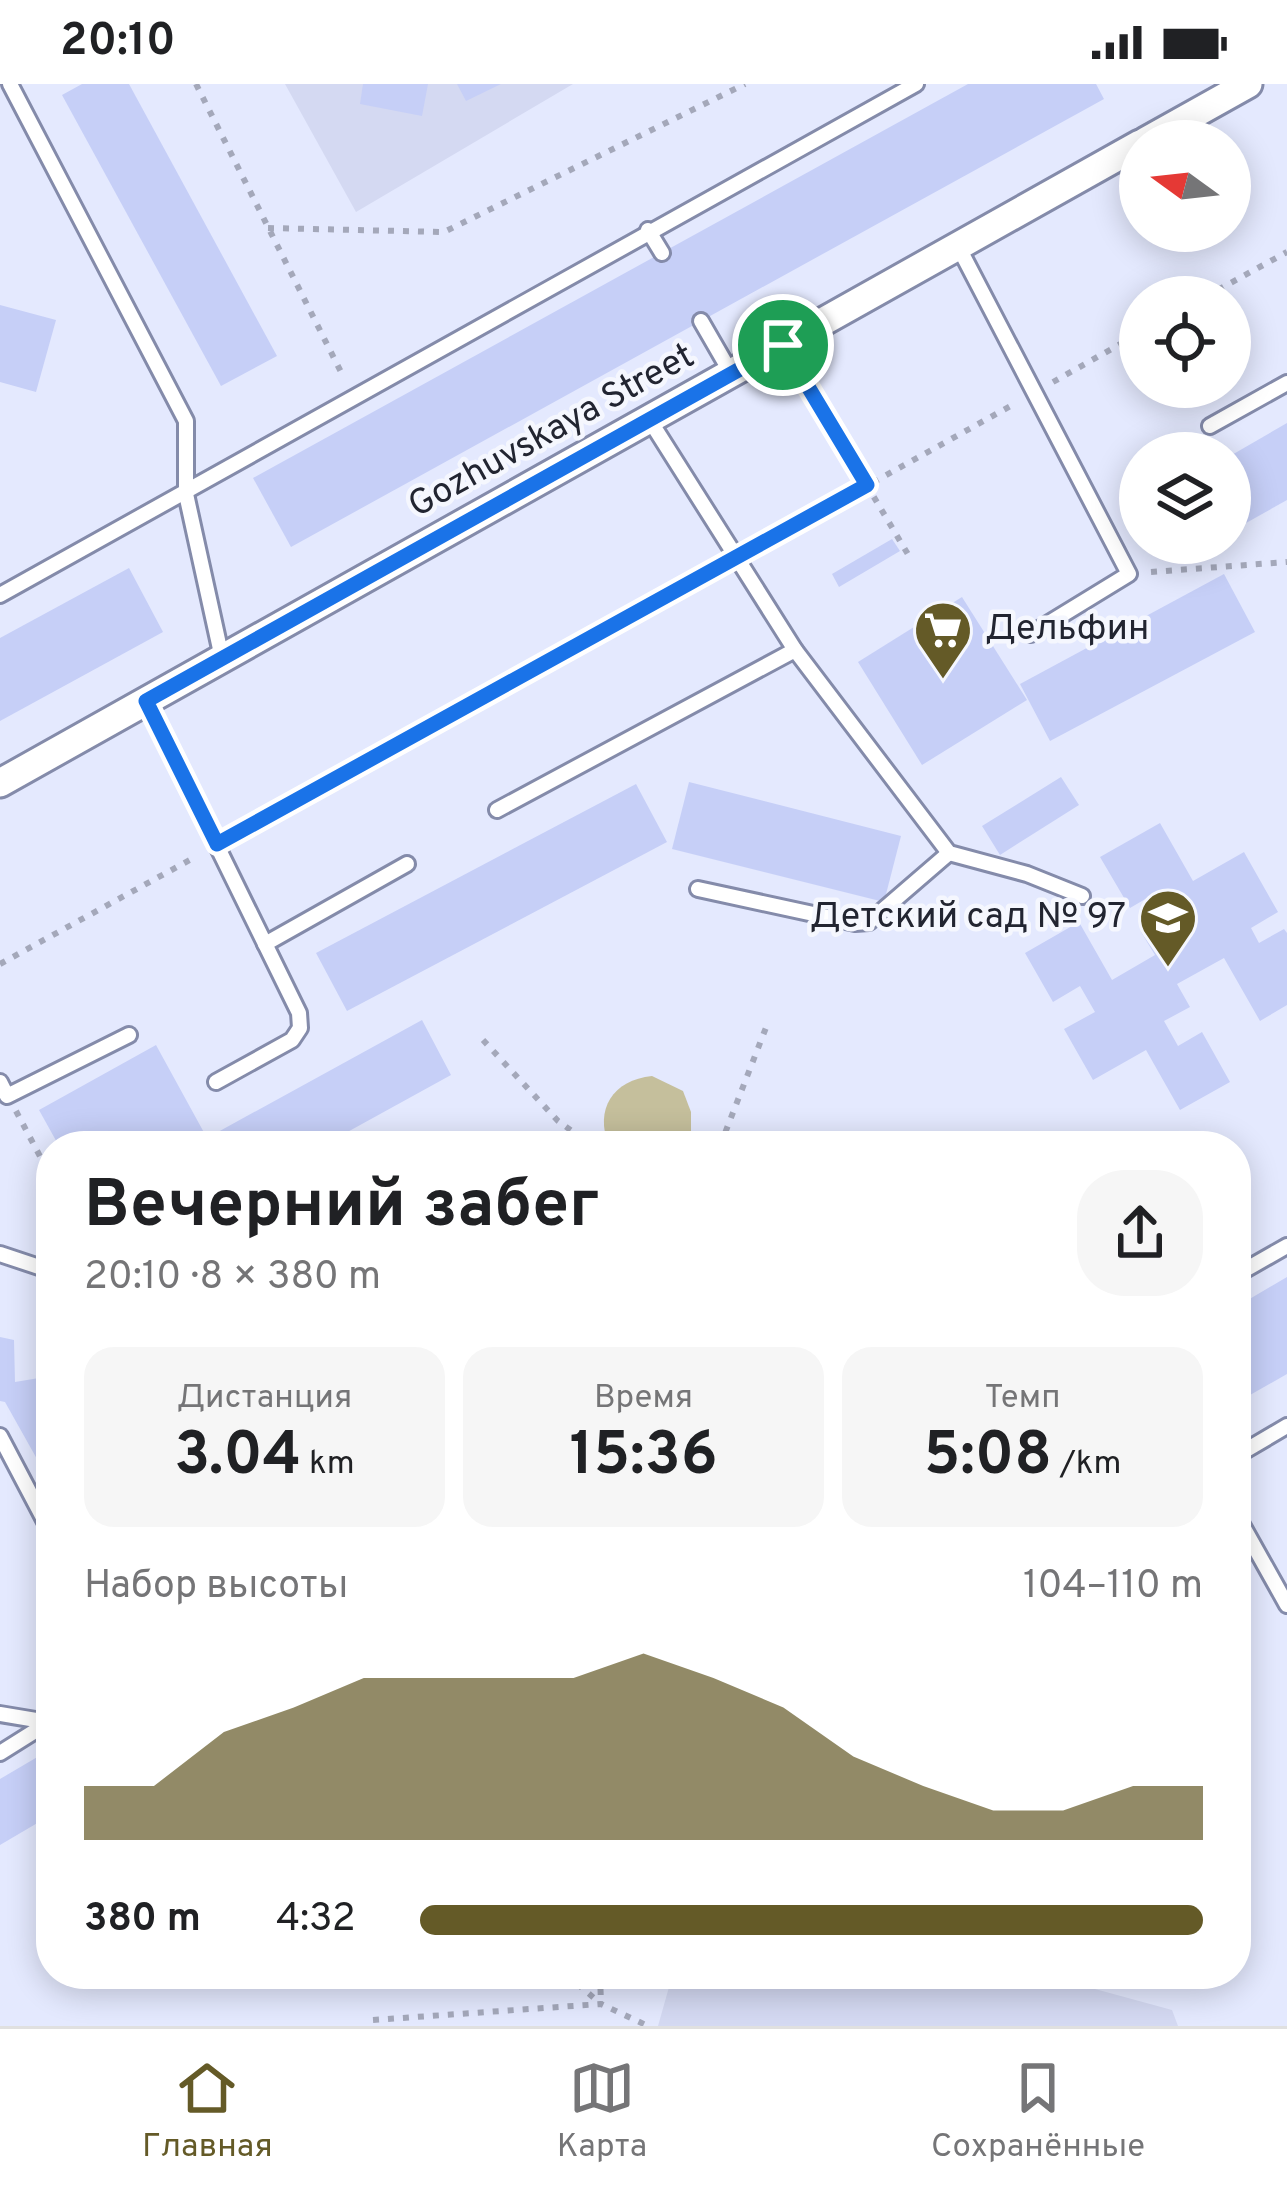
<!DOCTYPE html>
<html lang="ru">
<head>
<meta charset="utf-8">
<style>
  body { margin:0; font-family:Overpass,sans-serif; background:#f6f6f6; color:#202124; height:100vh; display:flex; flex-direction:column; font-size:45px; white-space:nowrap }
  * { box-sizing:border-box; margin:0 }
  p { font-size:39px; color:#757577 }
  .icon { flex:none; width:66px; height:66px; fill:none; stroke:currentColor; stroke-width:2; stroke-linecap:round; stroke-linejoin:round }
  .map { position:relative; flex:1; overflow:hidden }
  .details { position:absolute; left:36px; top:1047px; width:1215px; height:858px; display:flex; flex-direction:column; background:#fff; border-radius:48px; box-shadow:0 6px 30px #0003 }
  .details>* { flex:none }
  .needle { width:78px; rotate:285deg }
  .tools { position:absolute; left:1119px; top:36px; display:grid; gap:24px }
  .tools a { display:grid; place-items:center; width:132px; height:132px; border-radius:50%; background:#fff; box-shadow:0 6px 30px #0003; font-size:60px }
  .pin { position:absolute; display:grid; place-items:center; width:102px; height:102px; color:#fff; margin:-51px; border:6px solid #fff; border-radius:50%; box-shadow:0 3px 12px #0007 }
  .round { display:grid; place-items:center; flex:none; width:126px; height:126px; border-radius:48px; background:#f6f6f6 }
  .head { display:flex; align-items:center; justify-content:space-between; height:204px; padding:0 48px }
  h1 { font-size:66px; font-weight:700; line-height:90px }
  .figures { display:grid; grid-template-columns:repeat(3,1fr); gap:18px; height:204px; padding:12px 48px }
  .figures div { display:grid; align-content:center; border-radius:30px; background:#f6f6f6; text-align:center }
  .figures b { font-size:60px; font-weight:700 }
  .figures small { font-size:33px; font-weight:400 }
  .figures p { font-size:33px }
  .chart { height:336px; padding:24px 48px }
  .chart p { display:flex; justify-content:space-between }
  .chart svg { width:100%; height:216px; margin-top:12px; fill:#645a27; opacity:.7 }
  ul { padding:0 48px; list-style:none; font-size:39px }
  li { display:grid; grid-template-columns:192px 144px 1fr; align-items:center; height:90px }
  li i { height:30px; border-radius:15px; background:#645a27 }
  .status { display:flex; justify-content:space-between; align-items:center; height:84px; padding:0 60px; background:#fff; direction:ltr }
  .status svg { height:33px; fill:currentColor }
  .tabs { display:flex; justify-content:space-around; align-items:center; height:168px; border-top:3px solid #e0e0e0; background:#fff; font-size:33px; color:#757577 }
  .tabs a { display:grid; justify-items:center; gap:6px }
  .tabs .on { color:#645a27 }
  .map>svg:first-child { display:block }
  .built { fill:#d4d9f2 }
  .green { fill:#c5bf9c }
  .building { fill:#c6cff7 }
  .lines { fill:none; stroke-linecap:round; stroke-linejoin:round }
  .lane-casing { stroke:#848baa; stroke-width:20 }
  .street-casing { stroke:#848baa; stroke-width:33 }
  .path { stroke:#a4a8ba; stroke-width:6; stroke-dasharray:6 9; stroke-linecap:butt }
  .lane { stroke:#fff; stroke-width:14 }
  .street { stroke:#fff; stroke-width:27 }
  .route-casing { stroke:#fff; stroke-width:24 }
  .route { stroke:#1a73e8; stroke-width:15 }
  .labels { text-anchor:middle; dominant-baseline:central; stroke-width:9; stroke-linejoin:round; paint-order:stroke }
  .street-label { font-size:36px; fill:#222531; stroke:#f5f7fe }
  .poi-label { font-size:36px; fill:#222531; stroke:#f5f7fe; text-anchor:start }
</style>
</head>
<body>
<div class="status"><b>20:10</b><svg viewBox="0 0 49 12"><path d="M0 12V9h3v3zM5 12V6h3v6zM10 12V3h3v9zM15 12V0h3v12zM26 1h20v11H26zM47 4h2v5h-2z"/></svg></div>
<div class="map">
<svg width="1287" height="1942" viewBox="0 0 1287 1942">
  <rect width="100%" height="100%" fill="#e4e9fe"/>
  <g class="built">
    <path d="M 285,0 L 573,0 L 356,128 Z"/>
    <path d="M 679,1890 L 1040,1890 L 1172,1926 L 1178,1942 L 658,1942 L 671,1896 Z"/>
  </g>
  <path class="green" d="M 652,992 L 683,1007 L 691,1028 L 691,1062 L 609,1062 C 594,1025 613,996 652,992 Z"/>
  <g class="building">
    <path d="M 82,0 L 129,0 L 277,272 L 221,302 L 62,11 Z"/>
    <path d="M 363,0 L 428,0 L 422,32 L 360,20 Z"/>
    <path d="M 457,0 L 501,0 L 466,17 Z"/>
    <path d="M 968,0 L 1096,0 L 1104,15 L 291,463 L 253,394 Z"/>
    <path d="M 0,221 L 56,236 L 36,308 L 0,298 Z"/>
    <path d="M 1287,339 L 1287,416 L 1230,448 L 1230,372 Z"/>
    <path d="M 892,455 L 900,467 L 839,503 L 832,490 Z"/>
    <path d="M 129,484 L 163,548 L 0,637 L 0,554 Z"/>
    <path d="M 1224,490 L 1255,548 L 1050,657 L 1020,600 Z"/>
    <path d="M 962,513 L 1027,616 L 922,681 L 858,578 Z"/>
    <path d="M 1061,693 L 1079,721 L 1000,771 L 982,742 Z"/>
    <path d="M 689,698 L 901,752 L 884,818 L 672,765 Z"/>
    <path d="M 636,700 L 667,758 L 347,927 L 316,869 Z"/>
    <path d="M 1160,739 L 1193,797 L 1244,768 L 1278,828 L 1251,844 L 1259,859 L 1284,845 L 1287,849 L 1287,921 L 1260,937 L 1224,874 L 1177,900 L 1190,923 L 1164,937 L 1178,962 L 1202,948 L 1230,998 L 1180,1026 L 1146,966 L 1093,996 L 1064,945 L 1095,928 L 1080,902 L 1053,918 L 1025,869 L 1079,838 L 1112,896 L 1155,871 L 1141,848 L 1172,830 L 1159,807 L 1130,824 L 1100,773 Z"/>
    <path d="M 422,936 L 451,991 L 322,1062 L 59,1062 L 39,1026 L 156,961 L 207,1054 Z"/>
    <path d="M 1287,1193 L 1287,1290 L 1236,1319 L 1236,1223 Z"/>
    <path d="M 0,1253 L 14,1256 L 15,1298 L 51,1292 L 51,1400 L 5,1318 L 0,1317 Z"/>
    <path d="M 51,1665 L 51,1731 L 0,1761 L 0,1695 Z"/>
  </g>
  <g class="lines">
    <defs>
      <g id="lane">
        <path d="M 10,0 L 186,337 L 186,410 L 222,574"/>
        <path d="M 648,146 L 662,169"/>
        <path d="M 958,162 L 1129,490 L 1031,550"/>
        <path d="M 701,237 L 731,289"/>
        <path d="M 649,335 L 795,566 L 949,769 L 1027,790 L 1082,812"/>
        <path d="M 1210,342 L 1287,299"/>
        <path d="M 0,511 L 916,0"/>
        <path d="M 146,617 L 299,929 L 300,944 L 292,956 L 216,998"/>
        <path d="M 497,726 L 795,566"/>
        <path d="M 698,805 L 855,839 L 869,838 L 949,769"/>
        <path d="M 265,860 L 407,780"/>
        <path d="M 0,998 L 7,1012 L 129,951"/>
        <path d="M 0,1170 L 51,1187"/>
        <path d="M 1236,1191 L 1287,1162"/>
        <path d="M 0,1352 L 51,1449"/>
        <path d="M 1236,1372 L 1287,1342"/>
        <path d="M 1236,1430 L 1287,1521"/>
        <path d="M 0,1630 L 48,1638"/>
        <path d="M 0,1669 L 51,1637"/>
      </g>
      <g id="street">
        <path d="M 1146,57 L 1248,0"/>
        <path d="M 0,699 L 1140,60"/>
      </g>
    </defs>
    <use href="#lane" class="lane-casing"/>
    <use href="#street" class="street-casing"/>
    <g class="path">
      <path d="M 196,0 L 344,294"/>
      <path d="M 268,144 L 444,148 L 745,0"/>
      <path d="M 1205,213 L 1287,168"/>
      <path d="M 797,284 L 909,472"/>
      <path d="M 1053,298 L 1140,249"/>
      <path d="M 755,464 L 1016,319"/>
      <path d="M 1151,488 L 1287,478"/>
      <path d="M 234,751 L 717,485"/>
      <path d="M 0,880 L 197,772"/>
      <path d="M 483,956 L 558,1037 L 593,1062"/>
      <path d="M 16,1027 L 51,1093"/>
      <path d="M 720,1062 L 767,941"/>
      <path d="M 566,1890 L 601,1920"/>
      <path d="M 600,1890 L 601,1920"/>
      <path d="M 373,1936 L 601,1920 L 648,1942"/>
    </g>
    <use href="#lane" class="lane"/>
    <use href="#street" class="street"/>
  </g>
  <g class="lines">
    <defs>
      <path id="route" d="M 783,261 L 867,401 L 217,760 L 146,617 Z"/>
    </defs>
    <use href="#route" class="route-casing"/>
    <use href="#route" class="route"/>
  </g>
  <defs>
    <symbol id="supermarket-pin" viewBox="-11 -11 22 30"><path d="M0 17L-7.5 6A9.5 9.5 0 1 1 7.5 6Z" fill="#645a27" stroke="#f5f7fe"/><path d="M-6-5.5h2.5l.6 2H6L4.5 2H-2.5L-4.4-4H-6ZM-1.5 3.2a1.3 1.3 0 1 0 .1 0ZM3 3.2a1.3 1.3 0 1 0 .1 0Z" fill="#fff"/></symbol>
    <symbol id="school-pin" viewBox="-11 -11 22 30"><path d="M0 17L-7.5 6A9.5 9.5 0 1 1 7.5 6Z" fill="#645a27" stroke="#f5f7fe"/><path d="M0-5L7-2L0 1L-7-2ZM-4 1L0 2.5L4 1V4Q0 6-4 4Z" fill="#fff"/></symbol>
  </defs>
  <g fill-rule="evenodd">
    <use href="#supermarket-pin" x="910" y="513" width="66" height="90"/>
    <use href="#school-pin" x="1135" y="801" width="66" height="90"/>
  </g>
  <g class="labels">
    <g class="street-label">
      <text transform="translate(552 348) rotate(-29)">Gozhuvskaya Street</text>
    </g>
    <g class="poi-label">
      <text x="985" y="546">Дельфин</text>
      <text x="1126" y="834" text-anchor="end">Детский сад № 97</text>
    </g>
  </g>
</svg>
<div class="tools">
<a><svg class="needle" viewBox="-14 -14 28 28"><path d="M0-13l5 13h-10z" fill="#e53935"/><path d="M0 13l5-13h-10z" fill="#757577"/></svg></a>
<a><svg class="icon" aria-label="locate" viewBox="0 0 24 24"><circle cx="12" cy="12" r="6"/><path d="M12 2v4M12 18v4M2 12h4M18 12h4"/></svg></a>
<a><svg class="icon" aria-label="layers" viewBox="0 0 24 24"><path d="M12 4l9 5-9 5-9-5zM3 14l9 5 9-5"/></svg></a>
</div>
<div class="pin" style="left:783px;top:261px;background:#1e9e55"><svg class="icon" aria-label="arrive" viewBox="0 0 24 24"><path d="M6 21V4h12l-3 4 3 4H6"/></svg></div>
<section class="details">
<div class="head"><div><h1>Вечерний забег</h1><p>20:10 · 8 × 380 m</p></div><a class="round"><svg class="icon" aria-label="share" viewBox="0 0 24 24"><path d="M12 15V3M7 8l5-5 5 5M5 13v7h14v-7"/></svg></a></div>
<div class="figures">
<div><p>Дистанция</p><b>3.04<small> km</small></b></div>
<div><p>Время</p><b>15:36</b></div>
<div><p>Темп</p><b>5:08<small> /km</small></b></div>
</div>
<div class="chart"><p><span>Набор высоты</span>104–110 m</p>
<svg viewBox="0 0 160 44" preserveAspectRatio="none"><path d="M0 44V33L10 33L20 22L30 17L40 11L50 11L60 11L70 11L80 6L90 11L100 17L110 27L120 33L130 38L140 38L150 33L160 33V44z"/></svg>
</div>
<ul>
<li><b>380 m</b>4:32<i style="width:100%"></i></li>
</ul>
</section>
</div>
<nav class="tabs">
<a class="on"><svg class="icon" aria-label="home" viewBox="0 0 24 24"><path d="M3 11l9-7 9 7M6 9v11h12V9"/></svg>Главная</a>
<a><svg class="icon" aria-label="map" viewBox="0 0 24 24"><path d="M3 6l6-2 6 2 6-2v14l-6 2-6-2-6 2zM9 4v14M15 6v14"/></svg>Карта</a>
<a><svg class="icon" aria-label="saved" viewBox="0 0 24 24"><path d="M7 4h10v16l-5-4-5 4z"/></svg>Сохранённые</a>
</nav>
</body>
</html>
